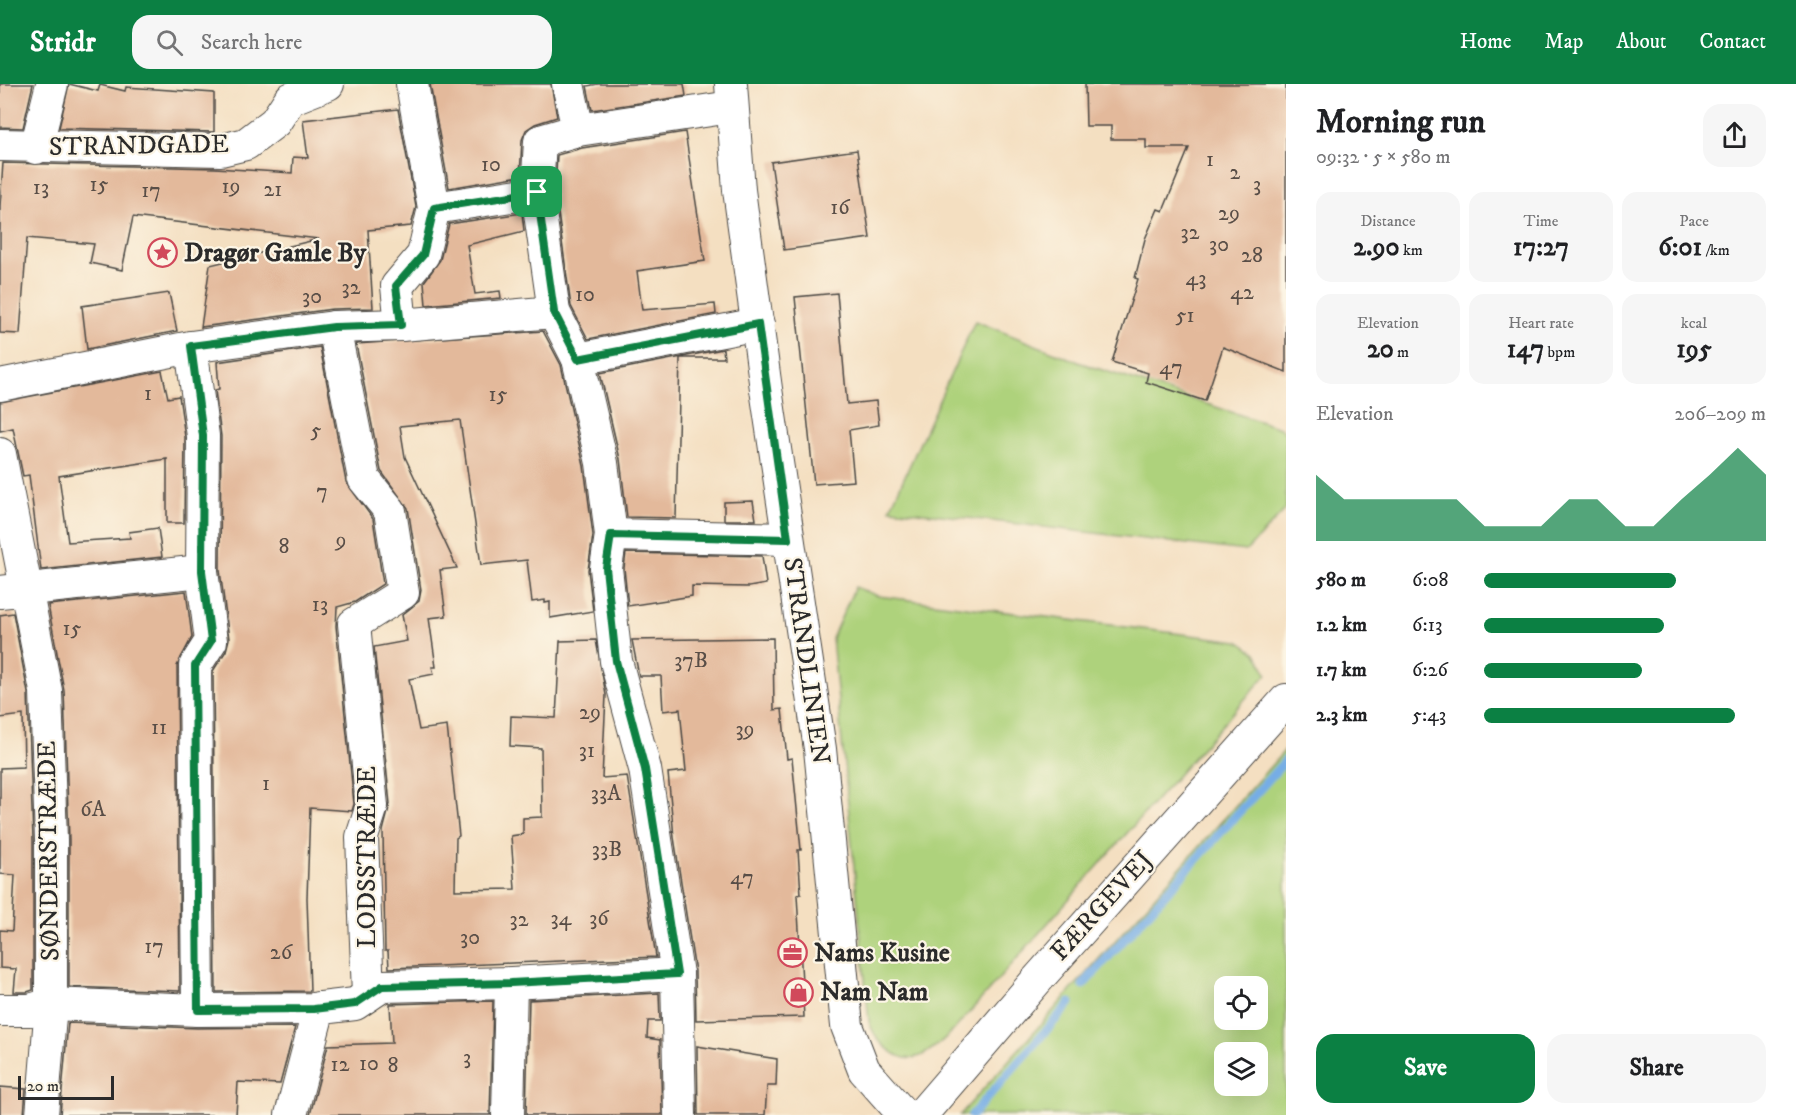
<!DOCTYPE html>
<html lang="en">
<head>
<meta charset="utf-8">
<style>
  body { margin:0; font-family:"IM FELL DW Pica",serif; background:#f6f6f6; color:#202124; height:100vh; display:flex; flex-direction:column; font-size:22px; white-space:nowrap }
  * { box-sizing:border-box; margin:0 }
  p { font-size:20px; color:#757577 }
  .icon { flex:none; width:33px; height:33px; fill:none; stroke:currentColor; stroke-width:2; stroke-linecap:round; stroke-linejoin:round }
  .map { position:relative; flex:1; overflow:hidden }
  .drawer { display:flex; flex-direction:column; background:#fff; width:510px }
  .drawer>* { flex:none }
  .fabs { position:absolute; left:1214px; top:892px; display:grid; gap:12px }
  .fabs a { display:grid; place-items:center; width:54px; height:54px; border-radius:12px; background:#fff; box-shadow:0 6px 24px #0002; font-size:30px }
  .scale { position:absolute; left:18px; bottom:15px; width:96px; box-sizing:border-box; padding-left:6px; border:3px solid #2b2b2b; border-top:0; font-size:16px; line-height:21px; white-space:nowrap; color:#2b2b2b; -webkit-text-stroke:4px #fcf5e5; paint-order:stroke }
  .pin { position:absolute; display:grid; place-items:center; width:51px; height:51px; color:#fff; margin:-26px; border-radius:12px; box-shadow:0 3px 9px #0006 }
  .round { display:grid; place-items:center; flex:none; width:63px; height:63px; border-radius:18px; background:#f6f6f6 }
  .overview { display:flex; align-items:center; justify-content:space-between; height:102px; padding:0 30px }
  h1 { font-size:33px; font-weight:700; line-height:45px }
  .metrics { display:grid; grid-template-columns:repeat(3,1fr); gap:9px; height:102px; padding:6px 30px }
  .metrics div { display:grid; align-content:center; border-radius:15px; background:#f6f6f6; text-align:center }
  .metrics b { font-size:26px; font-weight:700 }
  .metrics small { font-size:16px; font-weight:400 }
  .metrics p { font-size:16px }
  .chart { height:168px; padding:12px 30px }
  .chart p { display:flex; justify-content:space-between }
  .chart svg { width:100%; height:108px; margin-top:6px; fill:#0b8043; opacity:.7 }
  .button { display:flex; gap:12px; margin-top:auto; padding:12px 30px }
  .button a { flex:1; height:69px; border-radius:18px; background:#0b8043; color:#fff; font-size:24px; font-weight:700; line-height:69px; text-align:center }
  .button a+a { background:#f6f6f6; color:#202124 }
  ul { padding:0 30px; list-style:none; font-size:20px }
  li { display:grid; grid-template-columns:96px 72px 1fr; align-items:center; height:45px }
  li i { height:15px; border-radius:8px; background:#0b8043 }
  header { display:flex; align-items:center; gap:36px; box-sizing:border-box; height:84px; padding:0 30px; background:#0b8043; color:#fff }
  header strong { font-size:28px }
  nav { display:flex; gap:33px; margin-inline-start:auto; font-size:21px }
  .search { width:420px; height:54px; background:#f6f6f6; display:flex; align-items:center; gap:15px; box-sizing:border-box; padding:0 21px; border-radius:18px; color:#757577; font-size:22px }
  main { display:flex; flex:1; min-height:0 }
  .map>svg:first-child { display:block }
  .green { fill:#aed27b; stroke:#6c7e53; stroke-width:1.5; fill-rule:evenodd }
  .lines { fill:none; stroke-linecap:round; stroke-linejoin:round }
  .stream { stroke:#76ade5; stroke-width:9 }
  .building { fill:#e3b99b }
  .minor-casing { stroke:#494642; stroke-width:34 }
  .minor { stroke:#fff; stroke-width:32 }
  .route-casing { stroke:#fff; stroke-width:12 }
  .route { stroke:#0b8043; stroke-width:8 }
  .labels { text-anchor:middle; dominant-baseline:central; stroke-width:4.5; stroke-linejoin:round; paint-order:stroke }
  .number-label { font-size:22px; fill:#594e47 }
  .street-label { font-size:26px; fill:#2b2b2b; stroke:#fcf5e5 }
  .poi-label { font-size:26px; font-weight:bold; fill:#2b2b2b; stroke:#fcf5e5; text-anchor:start }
</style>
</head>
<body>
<header>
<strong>Stridr</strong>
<div class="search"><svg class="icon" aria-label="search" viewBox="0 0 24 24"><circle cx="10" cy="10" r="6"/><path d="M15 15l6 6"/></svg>Search here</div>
<nav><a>Home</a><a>Map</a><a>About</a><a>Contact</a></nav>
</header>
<main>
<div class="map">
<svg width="1286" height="1031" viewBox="0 0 1286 1031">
  <rect width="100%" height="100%" fill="#fcf5e5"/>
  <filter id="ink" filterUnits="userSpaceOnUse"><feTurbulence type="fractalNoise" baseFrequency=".0167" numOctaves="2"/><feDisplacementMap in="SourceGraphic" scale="12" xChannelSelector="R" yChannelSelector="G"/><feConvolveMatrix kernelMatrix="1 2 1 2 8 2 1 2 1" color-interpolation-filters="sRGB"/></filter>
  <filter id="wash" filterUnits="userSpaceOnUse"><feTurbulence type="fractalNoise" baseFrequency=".008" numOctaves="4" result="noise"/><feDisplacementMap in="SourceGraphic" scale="24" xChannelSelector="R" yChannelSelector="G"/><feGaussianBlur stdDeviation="1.35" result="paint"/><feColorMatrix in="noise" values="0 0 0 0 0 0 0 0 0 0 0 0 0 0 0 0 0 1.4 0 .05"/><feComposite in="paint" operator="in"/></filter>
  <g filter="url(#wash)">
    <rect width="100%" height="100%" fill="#f4dfc1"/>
    <g class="green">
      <path d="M 975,237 L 1081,279 L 1280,344 L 1286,349 L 1286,425 L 1246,467 L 890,425 Z"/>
      <path d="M 855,503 L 878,512 L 1238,557 L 1256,569 L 1267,590 L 953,947 C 936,962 915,986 892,968 C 879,959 875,953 869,938 L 832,554 Z"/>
      <path d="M 1286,665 L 1286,1031 L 960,1031 ZM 1224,903 L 1257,903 L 1257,936 L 1224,936 ZM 1224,969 L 1257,969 L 1257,1002 L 1224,1002 Z"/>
    </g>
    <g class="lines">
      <g class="stream">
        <path d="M 1083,901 L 1286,676"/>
        <path d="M 972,1031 L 1070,919"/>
      </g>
    </g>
    <g id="blocks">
      <g class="building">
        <path d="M 0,0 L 33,0 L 23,44 L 0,43 Z"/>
        <path d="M 69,0 L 98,7 L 100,1 L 125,7 L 126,3 L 214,9 L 214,48 L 59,44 Z"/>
        <path d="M 430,0 L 551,0 L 557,33 L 535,40 L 526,46 L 522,56 L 520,92 L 449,104 Z"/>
        <path d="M 598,0 L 684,0 L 686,12 L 592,26 L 587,2 Z"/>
        <path d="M 1085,0 L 1286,0 L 1286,288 L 1223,263 L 1205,317 L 1146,298 L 1148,289 L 1112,278 L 1138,195 L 1135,194 L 1145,155 L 1158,125 L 1163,127 L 1189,64 L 1146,64 L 1146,55 L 1111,55 L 1111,42 L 1086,42 Z"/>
        <path d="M 398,25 L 416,123 L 411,142 L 368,146 L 373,224 L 332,225 L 201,243 L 210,181 L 319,155 L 133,133 L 122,186 L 90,179 L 94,160 L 27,154 L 20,250 L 0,249 L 0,122 L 3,79 L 215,84 L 292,89 L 293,73 L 308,74 L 303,36 Z"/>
        <path d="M 685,48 L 705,177 L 637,187 L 642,226 L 715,220 L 716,230 L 588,255 L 571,222 L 555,107 L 557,71 L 582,64 Z"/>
        <path d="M 857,66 L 870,154 L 784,166 L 771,78 Z"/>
        <path d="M 522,129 L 524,147 L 467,161 L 475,210 L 500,207 L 501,214 L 426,221 L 424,198 L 440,176 L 449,140 Z"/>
        <path d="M 169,209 L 177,247 L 87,265 L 82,222 Z"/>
        <path d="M 837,209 L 847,320 L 876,317 L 879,341 L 849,346 L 854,397 L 814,400 L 795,213 Z"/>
        <path d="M 543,247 L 561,281 L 584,382 L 593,451 L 588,486 L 593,527 L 550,534 L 550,518 L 545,519 L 545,516 L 532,518 L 527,476 L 481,481 L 460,336 L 400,342 L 405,373 L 457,484 L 440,486 L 446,532 L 429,534 L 436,583 L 432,583 L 434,590 L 409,595 L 419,646 L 447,642 L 459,752 L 456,754 L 455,806 L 515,805 L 511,752 L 523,750 L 523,734 L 542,733 L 541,664 L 510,662 L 511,632 L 556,634 L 560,557 L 596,556 L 606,611 L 602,694 L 627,692 L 656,873 L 389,884 L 388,867 L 385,867 L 383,747 L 390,720 L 374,563 L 407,557 L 402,531 L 419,517 L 421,506 L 408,424 L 381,387 L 356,260 Z"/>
        <path d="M 320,263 L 346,398 L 373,435 L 383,500 L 355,518 L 337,523 L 336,542 L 354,720 L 352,727 L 310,724 L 307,814 L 310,907 L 216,908 L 213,587 L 226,567 L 229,555 L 220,486 L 221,352 L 215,306 L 219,305 L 217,278 Z"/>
        <path d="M 723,265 L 724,274 L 680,274 L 676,434 L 627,433 L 620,375 L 600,289 Z"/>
        <path d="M 162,287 L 168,314 L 179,312 L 185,353 L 184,439 L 167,439 L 167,375 L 59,392 L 68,458 L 130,454 L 129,448 L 158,444 L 162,473 L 41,486 L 29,391 L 23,392 L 13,344 L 0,347 L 0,318 Z"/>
        <path d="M 753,417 L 756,436 L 724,436 L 724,418 Z"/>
        <path d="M 626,469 L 762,472 L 766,500 L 749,503 L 692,502 L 692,512 L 628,522 L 624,484 Z"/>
        <path d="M 186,507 L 192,553 L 177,582 L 180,907 L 69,903 L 69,756 L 64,606 L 48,521 Z"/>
        <path d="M 13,529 L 28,609 L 33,756 L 33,906 L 27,908 L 14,908 L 16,885 L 0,884 L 0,846 L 12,847 L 15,791 L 0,790 L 0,684 L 24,683 L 23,631 L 0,634 L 0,531 Z"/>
        <path d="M 773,554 L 774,626 L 782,625 L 787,675 L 792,674 L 801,766 L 798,766 L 801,810 L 797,811 L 804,933 L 696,936 L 695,887 L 674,753 L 668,689 L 686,687 L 680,625 L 663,627 L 661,592 L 639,592 L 632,556 Z"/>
        <path d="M 659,909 L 660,937 L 648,937 L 647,954 L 660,956 L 662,1031 L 526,1031 L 529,916 Z"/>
        <path d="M 493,917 L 490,1031 L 310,1031 L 328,961 L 392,959 L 390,920 Z"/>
        <path d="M 68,939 L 197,944 L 295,943 L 280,1000 L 238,998 L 236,1031 L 60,1031 Z"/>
        <path d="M 697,962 L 777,975 L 776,1002 L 767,1002 L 765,1031 L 698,1031 Z"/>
        <path d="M 0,1003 L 26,1005 L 24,1031 L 0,1031 Z"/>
      </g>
    </g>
  </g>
  <g filter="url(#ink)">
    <use href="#blocks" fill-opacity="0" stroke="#494642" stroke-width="1.5"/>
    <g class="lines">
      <defs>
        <g id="minor">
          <path d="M 568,0 L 578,46 L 540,57 L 537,108 L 554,228 L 578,275 L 602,379 L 611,451 L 606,484 L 616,577 L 645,685 L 677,890 L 680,1031"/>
          <path d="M 731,0 L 739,106 L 766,305 L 820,665 L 847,942 L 864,986 L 904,1031"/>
          <path d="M 578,46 L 731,23"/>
          <path d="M 0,61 L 221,66 L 246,60 L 275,38 L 290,15 L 328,0"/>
          <path d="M 36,64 L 52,0"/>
          <path d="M 434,124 L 537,108"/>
          <path d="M 401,241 L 397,202 L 423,171 L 434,124 L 412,0"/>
          <path d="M 334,243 L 364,395 L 390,427 L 403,509 L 354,540 L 372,722 L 362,753 L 368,911"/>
          <path d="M 191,263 L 203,352 L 202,487 L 211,557 L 195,582 L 198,926"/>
          <path d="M 578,275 L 758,240"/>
          <path d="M 0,301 L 191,263 L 334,243 L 401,241 L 554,228"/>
          <path d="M 0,370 L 46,607 L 51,756 L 51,920 L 42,1031"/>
          <path d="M 611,451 L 788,455"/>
          <path d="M 0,508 L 202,487"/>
          <path d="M 0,926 L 30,926 L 51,920 L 198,926 L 313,925 L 355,920 L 382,902 L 511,899 L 677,890"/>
          <path d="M 291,1031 L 319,924"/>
          <path d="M 508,1031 L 511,899"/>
          <path d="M 921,1031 L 1037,896 L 1286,616"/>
        </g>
      </defs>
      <use href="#minor" class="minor-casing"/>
      <use href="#minor" class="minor"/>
    </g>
  </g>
  <g class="lines" filter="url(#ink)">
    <defs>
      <path id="route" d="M 537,108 L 554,228 L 578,275 L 758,240 L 788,455 L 611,451 L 606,484 L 616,577 L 645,685 L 677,890 L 511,899 L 382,902 L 355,920 L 314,925 L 198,926 L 195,582 L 211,557 L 202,487 L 203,352 L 191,262 L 334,243 L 401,241 L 396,202 L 423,171 L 434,124 Z"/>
    </defs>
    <use href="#route" class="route-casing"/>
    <use href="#route" class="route"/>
  </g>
  <defs>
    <symbol id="sight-ring" viewBox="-11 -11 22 22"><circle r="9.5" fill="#fcf5e5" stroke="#d1495b" stroke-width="1.5"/><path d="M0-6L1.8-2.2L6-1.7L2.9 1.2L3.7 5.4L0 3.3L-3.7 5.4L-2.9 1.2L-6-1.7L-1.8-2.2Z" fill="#d1495b"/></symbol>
    <symbol id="office-ring" viewBox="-11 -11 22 22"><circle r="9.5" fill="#fcf5e5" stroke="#d1495b" stroke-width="1.5"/><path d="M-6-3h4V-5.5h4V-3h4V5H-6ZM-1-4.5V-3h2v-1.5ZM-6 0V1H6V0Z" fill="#d1495b"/></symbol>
    <symbol id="shop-ring" viewBox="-11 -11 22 22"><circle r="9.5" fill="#fcf5e5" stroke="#d1495b" stroke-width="1.5"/><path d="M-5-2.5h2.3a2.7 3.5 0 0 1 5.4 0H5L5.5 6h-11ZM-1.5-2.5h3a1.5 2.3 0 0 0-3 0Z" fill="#d1495b"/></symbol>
  </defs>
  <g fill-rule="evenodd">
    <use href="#sight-ring" x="146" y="152" width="33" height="33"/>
    <use href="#office-ring" x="776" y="852" width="33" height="33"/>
    <use href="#shop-ring" x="782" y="892" width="33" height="33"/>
  </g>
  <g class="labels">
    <g class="number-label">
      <text x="1210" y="75">1</text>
      <text x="491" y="80">10</text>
      <text x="1235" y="88">2</text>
      <text x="99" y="100">15</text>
      <text x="1257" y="100">3</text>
      <text x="231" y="102">19</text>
      <text x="41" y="103">13</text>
      <text x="273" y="105">21</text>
      <text x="151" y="106">17</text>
      <text x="840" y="123">16</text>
      <text x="1229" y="129">29</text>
      <text x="1190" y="148">32</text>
      <text x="1219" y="160">30</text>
      <text x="1252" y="171">28</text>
      <text x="1196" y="194">43</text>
      <text x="351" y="203">32</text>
      <text x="1242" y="208">42</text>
      <text x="585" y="210">10</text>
      <text x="312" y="212">30</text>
      <text x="1185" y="231">51</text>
      <text x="1171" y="283">47</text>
      <text x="148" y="309">1</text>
      <text x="498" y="310">15</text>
      <text x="316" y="346">5</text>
      <text x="322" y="407">7</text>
      <text x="341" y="456">9</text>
      <text x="284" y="462">8</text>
      <text x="320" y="520">13</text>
      <text x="72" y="544">15</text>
      <text x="691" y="576">37B</text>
      <text x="590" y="628">29</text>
      <text x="159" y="643">11</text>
      <text x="745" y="645">39</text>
      <text x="587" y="666">31</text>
      <text x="266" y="699">1</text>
      <text x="606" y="709">33A</text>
      <text x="93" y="725">6A</text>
      <text x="607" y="765">33B</text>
      <text x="742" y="793">47</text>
      <text x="561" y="834">34</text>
      <text x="599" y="834">36</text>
      <text x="519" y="835">32</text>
      <text x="470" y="853">30</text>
      <text x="154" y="862">17</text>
      <text x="281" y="868">26</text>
      <text x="467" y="973">3</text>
      <text x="369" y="979">10</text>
      <text x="340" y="980">12</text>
      <text x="393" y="981">8</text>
    </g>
    <g class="street-label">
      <text transform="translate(139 62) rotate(-1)">STRANDGADE</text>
      <text transform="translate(806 577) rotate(82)">STRANDLINIEN</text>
      <text transform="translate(49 767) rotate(-91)">SØNDERSTRÆDE</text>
      <text transform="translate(367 773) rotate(-90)">LODSSTRÆDE</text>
      <text transform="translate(1102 822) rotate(-48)">FÆRGEVEJ</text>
    </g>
    <g class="poi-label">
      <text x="184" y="169">Dragør Gamle By</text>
      <text x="814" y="869">Nams Kusine</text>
      <text x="820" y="908">Nam Nam</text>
    </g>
  </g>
</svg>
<div class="fabs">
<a><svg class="icon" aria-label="locate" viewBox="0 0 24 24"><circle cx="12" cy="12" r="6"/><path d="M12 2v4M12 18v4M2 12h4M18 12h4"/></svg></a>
<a><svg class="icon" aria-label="layers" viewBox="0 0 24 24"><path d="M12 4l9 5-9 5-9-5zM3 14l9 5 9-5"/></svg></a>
</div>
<div class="scale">20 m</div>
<div class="pin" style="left:537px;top:108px;background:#1e9e55"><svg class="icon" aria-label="arrive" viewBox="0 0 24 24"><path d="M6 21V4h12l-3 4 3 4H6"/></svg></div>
</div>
<section class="drawer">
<div class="overview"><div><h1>Morning run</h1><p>09:32 · 5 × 580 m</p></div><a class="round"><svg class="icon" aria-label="share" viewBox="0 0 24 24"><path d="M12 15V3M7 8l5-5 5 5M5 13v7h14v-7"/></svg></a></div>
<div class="metrics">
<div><p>Distance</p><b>2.90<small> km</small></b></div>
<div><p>Time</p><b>17:27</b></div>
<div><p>Pace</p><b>6:01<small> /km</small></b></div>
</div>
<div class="metrics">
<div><p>Elevation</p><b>20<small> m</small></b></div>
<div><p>Heart rate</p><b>147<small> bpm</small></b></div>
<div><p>kcal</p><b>195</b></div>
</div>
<div class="chart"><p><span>Elevation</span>206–209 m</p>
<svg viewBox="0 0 160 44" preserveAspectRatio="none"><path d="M0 44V17L10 27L20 27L30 27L40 27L50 27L60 38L70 38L80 38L90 27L100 27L110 38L120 38L130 27L140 17L150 6L160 17V44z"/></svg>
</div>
<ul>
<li><b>580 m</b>6:08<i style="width:68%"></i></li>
<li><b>1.2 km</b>6:13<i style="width:64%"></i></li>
<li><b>1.7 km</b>6:26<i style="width:56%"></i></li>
<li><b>2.3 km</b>5:43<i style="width:89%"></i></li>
</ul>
<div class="button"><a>Save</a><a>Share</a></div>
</section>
</main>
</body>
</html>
